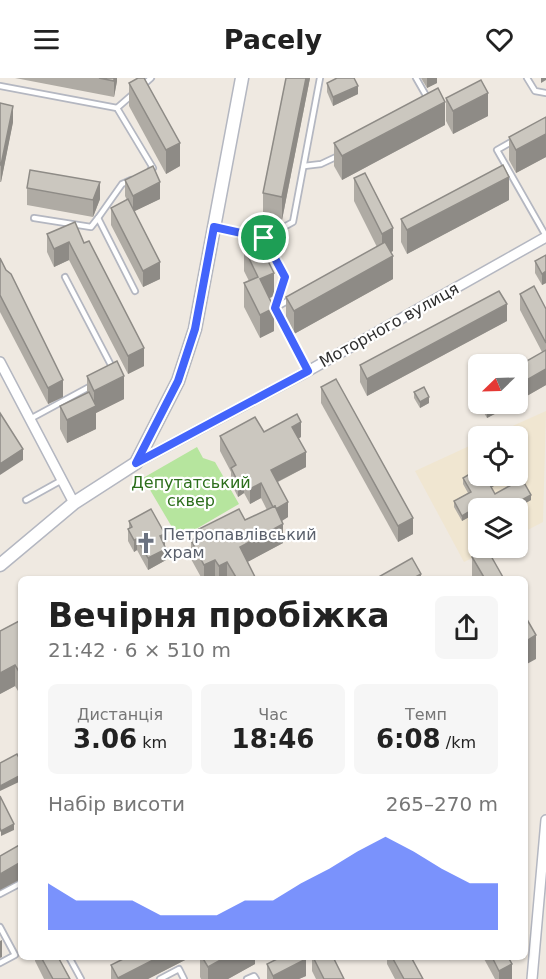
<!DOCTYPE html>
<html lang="uk">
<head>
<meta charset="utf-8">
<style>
  body { margin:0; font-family:"DejaVu Sans",sans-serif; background:#f6f6f6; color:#222; height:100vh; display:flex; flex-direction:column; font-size:22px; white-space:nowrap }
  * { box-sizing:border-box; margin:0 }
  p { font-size:20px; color:#767676 }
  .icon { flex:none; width:33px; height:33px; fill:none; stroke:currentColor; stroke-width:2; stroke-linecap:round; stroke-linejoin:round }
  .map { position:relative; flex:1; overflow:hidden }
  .sheet { position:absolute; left:18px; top:498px; width:510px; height:384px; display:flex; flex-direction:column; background:#fff; border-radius:9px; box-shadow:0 2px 4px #0004 }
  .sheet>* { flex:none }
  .needle { width:39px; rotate:247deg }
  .fabs { position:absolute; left:468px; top:276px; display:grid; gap:12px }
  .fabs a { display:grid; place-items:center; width:60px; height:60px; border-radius:9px; background:#fff; box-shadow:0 2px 4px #0004; font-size:30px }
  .pin { position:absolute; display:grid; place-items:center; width:51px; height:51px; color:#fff; margin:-26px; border:3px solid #fff; border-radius:50%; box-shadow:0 2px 6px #0007 }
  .round { display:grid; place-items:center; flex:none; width:63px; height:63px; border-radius:9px; background:#f6f6f6 }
  .summary { display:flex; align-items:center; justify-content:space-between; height:102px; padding:0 30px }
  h1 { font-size:33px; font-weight:700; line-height:45px }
  .figures { display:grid; grid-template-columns:repeat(3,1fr); gap:9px; height:102px; padding:6px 30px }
  .figures div { display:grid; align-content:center; border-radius:9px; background:#f6f6f6; text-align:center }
  .figures b { font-size:26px; font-weight:700 }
  .figures small { font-size:16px; font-weight:400 }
  .figures p { font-size:16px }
  .chart { height:168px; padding:12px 30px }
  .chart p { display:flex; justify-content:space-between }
  .chart svg { width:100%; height:108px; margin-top:6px; fill:#4264fb; opacity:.7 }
  header { display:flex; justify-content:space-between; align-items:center; height:78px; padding:0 30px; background:#fff; font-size:27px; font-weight:700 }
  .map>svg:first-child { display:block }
  .education { fill:#f0e6d1 }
  .green { fill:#b6e59e }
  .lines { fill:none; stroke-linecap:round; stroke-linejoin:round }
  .lane-casing { stroke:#b4b7c1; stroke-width:8 }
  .street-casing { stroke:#b4b7c1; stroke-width:12 }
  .secondary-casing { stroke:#b4b7c1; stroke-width:15 }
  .lane { stroke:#fff; stroke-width:4.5 }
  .street { stroke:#fff; stroke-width:9 }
  .secondary { stroke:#fff; stroke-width:12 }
  .wall { fill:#afaba4 }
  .shaded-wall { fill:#8e8b86 }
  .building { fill:#cbc7bf; stroke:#8e8b86; stroke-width:1.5 }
  .route-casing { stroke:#fff; stroke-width:12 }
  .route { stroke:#4264fb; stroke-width:8 }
  .labels { text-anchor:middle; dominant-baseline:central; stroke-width:4.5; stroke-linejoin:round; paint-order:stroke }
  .street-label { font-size:16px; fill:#2e2e2e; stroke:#fff }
  .park-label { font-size:16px; fill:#2c6e1b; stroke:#fff }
  .worship-label { font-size:16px; fill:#5b616d; stroke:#fff; text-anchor:start }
</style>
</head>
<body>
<header><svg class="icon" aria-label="menu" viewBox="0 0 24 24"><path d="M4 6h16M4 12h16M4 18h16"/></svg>Pacely<svg class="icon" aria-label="heart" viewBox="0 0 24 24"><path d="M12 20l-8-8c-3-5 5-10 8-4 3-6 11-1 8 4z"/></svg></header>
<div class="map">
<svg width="546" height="901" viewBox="0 0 546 901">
  <rect width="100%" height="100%" fill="#efe9e1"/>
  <path class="education" d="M 546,333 L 543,444 L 518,457 L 518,430 L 478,430 L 478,470 L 493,470 L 464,484 L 415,393 L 478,364 L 478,398 L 518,398 L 518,358 L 490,358 Z"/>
  <path class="green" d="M 197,369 L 203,380 L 215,384 L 239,426 L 179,461 L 143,400 Z"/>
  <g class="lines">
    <defs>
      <g id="lane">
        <path d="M 416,0 L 428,21"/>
        <path d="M 527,0 L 535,13 L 546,15"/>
        <path d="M 0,8 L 117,30 L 153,90 L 151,91"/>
        <path d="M 142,8 L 151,0"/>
        <path d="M 117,30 L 133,16"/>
        <path d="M 513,63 L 497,72 L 546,158"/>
        <path d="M 304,88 L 321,86 L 338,78"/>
        <path d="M 34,140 L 91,149 L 98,140 L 135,213"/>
        <path d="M 98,140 L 122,106 L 131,102"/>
        <path d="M 217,149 L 264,160 L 285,199 L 275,230 L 308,292"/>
        <path d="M 264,160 L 293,144 L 320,0"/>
        <path d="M 65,199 L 113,291"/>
        <path d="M 275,230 L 291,221"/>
        <path d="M 30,341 L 91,308"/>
        <path d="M 26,422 L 62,402"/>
        <path d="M 0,816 L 21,805"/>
        <path d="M 0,849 L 15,877 L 0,885"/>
        <path d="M 69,879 L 81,901"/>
        <path d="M 160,901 L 179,891 L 184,901"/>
        <path d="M 247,901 L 254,898 L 256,901"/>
      </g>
      <g id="street">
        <path d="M 0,284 L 74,425"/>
        <path d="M 136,385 L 301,297 L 546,159"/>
        <path d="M 532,901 L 546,742"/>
      </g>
      <path id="secondary" d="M 0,487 L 74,425 L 136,385 L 178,303 L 195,251 L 242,0"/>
    </defs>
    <use href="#lane" class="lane-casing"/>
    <use href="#street" class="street-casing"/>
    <use href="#secondary" class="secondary-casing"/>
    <use href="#lane" class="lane"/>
    <use href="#street" class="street"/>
    <use href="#secondary" class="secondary"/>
  </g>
  <g class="wall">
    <path d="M 15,0 L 117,0 L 117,3 L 114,19 Z"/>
    <path d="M 286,0 L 310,0 L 282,142 L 263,138 L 263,115 Z"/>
    <path d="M 421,0 L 437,0 L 437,5 L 427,10 Z"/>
    <path d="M 129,5 L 180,88 L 166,96 L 129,28 Z"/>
    <path d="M 327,5 L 358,16 L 333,28 L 327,14 Z"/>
    <path d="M 446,20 L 488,38 L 453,56 L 446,43 Z"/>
    <path d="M 0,25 L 13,44 L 1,104 L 0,104 Z"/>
    <path d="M 546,39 L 546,79 L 516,95 L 509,82 L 509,59 Z"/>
    <path d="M 445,47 L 342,102 L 334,88 L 334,65 Z"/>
    <path d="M 354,100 L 393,173 L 391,174 L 393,201 L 294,256 L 286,242 L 286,219 L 377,169 L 354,123 Z"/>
    <path d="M 125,102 L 160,121 L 134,133 L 160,201 L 143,209 L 111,147 L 111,130 L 127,122 L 125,118 Z"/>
    <path d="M 27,110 L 100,121 L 93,139 L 27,127 Z"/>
    <path d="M 509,122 L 407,176 L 401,164 L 401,141 Z"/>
    <path d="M 47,156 L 84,165 L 144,288 L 128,296 L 69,182 L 54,189 L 47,174 Z"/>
    <path d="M 244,170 L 274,218 L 270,220 L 274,253 L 260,260 L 244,229 L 244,205 L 249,203 L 244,193 Z"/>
    <path d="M 546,177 L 546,205 L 542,207 L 535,195 L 535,183 Z"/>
    <path d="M 0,180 L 63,319 L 48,326 L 0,234 Z"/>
    <path d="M 520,216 L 546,231 L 546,307 L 518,323 L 542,274 L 520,232 Z"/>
    <path d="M 507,243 L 367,318 L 360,304 L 360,287 Z"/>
    <path d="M 87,298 L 124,321 L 96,335 L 96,351 L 67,365 L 60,351 L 60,328 L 87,315 Z"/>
    <path d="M 321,309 L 413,456 L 398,464 L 321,325 Z"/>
    <path d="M 414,314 L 429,325 L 420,330 L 414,320 Z"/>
    <path d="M 479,326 L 514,326 L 487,340 Z"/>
    <path d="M 264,354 L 301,359 L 299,360 L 306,389 L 278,404 L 288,439 L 282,443 L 283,465 L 247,484 L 256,501 L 202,501 L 191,481 L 191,462 L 199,458 L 199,451 L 245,442 L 267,432 L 261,420 L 250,426 L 244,415 L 238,419 L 231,405 L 231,394 L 220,373 L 220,358 Z"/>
    <path d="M 506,398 L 506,401 L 491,409 L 495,416 L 531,422 L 516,430 L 490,430 L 488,428 L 484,430 L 478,430 L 478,434 L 462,443 L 454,429 L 454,423 L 468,415 L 463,406 L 463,400 Z"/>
    <path d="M 129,443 L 165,467 L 166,482 L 148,492 L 137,472 L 134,474 L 128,463 L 128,451 L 129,450 Z"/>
    <path d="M 472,479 L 504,501 L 472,501 Z"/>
    <path d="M 21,542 L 21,618 L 15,608 L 0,616 L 0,553 Z"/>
    <path d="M 35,879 L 58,879 L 70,901 L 44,901 L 35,883 Z"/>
    <path d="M 187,879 L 187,881 L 148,901 L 111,901 L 111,887 Z"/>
    <path d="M 200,879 L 255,879 L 255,886 L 228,901 L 201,901 L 200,899 Z"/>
    <path d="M 312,879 L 333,879 L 344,901 L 316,901 L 312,893 Z"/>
    <path d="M 387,879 L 411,879 L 423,901 L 395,901 L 387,886 Z"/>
    <path d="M 483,879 L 508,879 L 512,901 L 495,901 Z"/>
    <path d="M 267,886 L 306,898 L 299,901 L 267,901 Z"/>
  </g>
  <g class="shaded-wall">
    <path d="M 114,0 L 117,0 L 117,3 L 114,19 Z"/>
    <path d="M 306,0 L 310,0 L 282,142 L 282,119 Z"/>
    <path d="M 427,0 L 437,0 L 437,5 L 427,10 Z"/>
    <path d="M 541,0 L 546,0 L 546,2 L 541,5 Z"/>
    <path d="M 358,8 L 358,16 L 333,28 L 333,19 Z"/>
    <path d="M 488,15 L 488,38 L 453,56 L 453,33 Z"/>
    <path d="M 445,24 L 445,47 L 342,102 L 342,78 Z"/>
    <path d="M 13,28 L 13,44 L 1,104 L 1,87 Z"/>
    <path d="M 546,56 L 546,79 L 516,95 L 516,72 Z"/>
    <path d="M 180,65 L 180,88 L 166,96 L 166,72 Z"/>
    <path d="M 509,99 L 509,122 L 407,176 L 407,152 Z"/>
    <path d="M 100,104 L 100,121 L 93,139 L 93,122 Z"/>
    <path d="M 160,104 L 160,121 L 133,134 L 133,118 Z"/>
    <path d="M 393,150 L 393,173 L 382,179 L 382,156 Z"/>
    <path d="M 69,164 L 69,182 L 54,189 L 54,171 Z"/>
    <path d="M 393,178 L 393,201 L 294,256 L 294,233 Z"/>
    <path d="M 160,184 L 160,201 L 143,209 L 143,193 Z"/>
    <path d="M 546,193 L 546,205 L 542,207 L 542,196 Z"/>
    <path d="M 274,195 L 274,218 L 260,224 L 260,201 Z"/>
    <path d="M 507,226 L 507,243 L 367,318 L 367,301 Z"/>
    <path d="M 274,230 L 274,253 L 260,260 L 260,237 Z"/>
    <path d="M 144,270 L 144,288 L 128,296 L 128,278 Z"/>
    <path d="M 546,291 L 546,307 L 518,323 L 518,307 Z"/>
    <path d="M 124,298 L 124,321 L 96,335 L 96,351 L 67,365 L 67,342 L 94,328 L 94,313 Z"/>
    <path d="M 63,302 L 63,319 L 48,326 L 48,310 Z"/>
    <path d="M 429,319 L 429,325 L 420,330 L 420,324 Z"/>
    <path d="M 487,326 L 514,326 L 487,340 Z"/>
    <path d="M 301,344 L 301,359 L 292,364 L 292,349 Z"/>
    <path d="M 23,371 L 23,382 L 0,397 L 0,386 Z"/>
    <path d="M 306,374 L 306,389 L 271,407 L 271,392 Z"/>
    <path d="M 502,398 L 506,398 L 506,401 L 489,411 L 489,405 Z"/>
    <path d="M 244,400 L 244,415 L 238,419 L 238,404 Z"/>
    <path d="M 261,405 L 261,420 L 250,426 L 250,411 Z"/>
    <path d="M 531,417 L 531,422 L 517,430 L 514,426 Z"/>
    <path d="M 488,422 L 488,428 L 484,430 L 478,430 L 478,434 L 462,443 L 462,438 Z"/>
    <path d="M 288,424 L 288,439 L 275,447 L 275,432 Z"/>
    <path d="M 521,439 L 521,444 L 518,446 L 518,440 Z"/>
    <path d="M 413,440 L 413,456 L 398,464 L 398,448 Z"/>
    <path d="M 283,446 L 283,465 L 240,488 L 240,469 Z"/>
    <path d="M 165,456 L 165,467 L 160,470 L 160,458 Z"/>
    <path d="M 137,461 L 137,472 L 134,474 L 134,462 Z"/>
    <path d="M 166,471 L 166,482 L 148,492 L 148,480 Z"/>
    <path d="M 215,482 L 215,501 L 204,501 L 204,487 Z"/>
    <path d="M 227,484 L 227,501 L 219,501 L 219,488 Z"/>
    <path d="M 421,496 L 421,501 L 412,501 Z"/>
    <path d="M 536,557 L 536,581 L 525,587 L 525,564 Z"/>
    <path d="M 15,587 L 15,608 L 0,616 L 0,595 Z"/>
    <path d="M 21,697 L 21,703 L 0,713 L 0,708 Z"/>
    <path d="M 526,729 L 526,746 L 525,747 L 525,730 Z"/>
    <path d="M 14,746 L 14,752 L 1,758 L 1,753 Z"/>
    <path d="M 21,784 L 21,801 L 0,812 L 0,796 Z"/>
    <path d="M 2,862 L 2,879 L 0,880 L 0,863 Z"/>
    <path d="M 159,879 L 187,879 L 187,881 L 148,901 L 118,901 L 118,900 Z"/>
    <path d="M 226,879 L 255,879 L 255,886 L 228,901 L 208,901 L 208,889 Z"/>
    <path d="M 306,881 L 306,898 L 299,901 L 273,901 L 273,898 Z"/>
    <path d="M 512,886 L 512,901 L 499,901 L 499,893 Z"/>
  </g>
  <g class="building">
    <path d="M 99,0 L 114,0 L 114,3 Z"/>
    <path d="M 138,0 L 144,0 L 180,65 L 166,72 L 129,5 Z"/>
    <path d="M 286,0 L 306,0 L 282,119 L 263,115 Z"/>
    <path d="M 337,0 L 354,0 L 358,8 L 333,19 L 327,5 Z"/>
    <path d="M 481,2 L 488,15 L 453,33 L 446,20 Z"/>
    <path d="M 438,10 L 445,24 L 342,78 L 334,65 Z"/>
    <path d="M 0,25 L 13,28 L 1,87 L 0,87 Z"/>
    <path d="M 546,39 L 546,56 L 516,72 L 509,59 Z"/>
    <path d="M 503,87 L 509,99 L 407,152 L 401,141 Z"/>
    <path d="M 153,88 L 160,104 L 133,118 L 125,102 Z"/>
    <path d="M 30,92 L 100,104 L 93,122 L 27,110 Z"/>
    <path d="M 365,95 L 393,150 L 382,156 L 354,100 Z"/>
    <path d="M 128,121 L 160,184 L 143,193 L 111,130 Z"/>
    <path d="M 75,144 L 84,165 L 89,163 L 144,270 L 128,278 L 69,164 L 54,171 L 47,156 Z"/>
    <path d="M 258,163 L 274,195 L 260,201 L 274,230 L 260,237 L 244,205 L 258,199 L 244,170 Z"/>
    <path d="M 385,164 L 393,178 L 294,233 L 286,219 Z"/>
    <path d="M 546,177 L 546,193 L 542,196 L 535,183 Z"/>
    <path d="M 0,180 L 6,192 L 11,196 L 63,302 L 48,310 L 0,217 Z"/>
    <path d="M 534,208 L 546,231 L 546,265 L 520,216 Z"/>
    <path d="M 499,213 L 507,226 L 367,301 L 360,287 Z"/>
    <path d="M 546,272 L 546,291 L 518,307 L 518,288 Z"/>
    <path d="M 117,283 L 124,298 L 94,313 L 87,298 Z"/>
    <path d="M 336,301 L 413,440 L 398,448 L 321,309 Z"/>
    <path d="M 424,309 L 429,319 L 420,324 L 414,314 Z"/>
    <path d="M 89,314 L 96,328 L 67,342 L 60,328 Z"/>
    <path d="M 0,335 L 23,371 L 0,386 Z"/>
    <path d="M 297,336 L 301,344 L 292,349 L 306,374 L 271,392 L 288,424 L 276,431 L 275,428 L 273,429 L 261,405 L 250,411 L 244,400 L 238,404 L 231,390 L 236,387 L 220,358 L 255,339 L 264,354 Z"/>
    <path d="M 478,391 L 478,398 L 502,398 L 489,405 L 495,416 L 522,401 L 531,417 L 514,426 L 516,430 L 493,430 L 488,422 L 462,438 L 454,423 L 471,414 L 463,400 Z"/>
    <path d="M 275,428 L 283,446 L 240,469 L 256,501 L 237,501 L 227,484 L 219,488 L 215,482 L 204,487 L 191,462 L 202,457 L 199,451 L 239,431 L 245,442 Z"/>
    <path d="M 151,431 L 165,456 L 160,458 L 166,471 L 148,480 L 137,461 L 134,462 L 128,451 L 132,449 L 129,443 Z"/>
    <path d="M 487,471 L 504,501 L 485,501 L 472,479 Z"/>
    <path d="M 412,480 L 421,496 L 412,501 L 375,501 Z"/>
    <path d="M 525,538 L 536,557 L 525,564 Z"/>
    <path d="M 21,542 L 21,597 L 15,587 L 0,595 L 0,553 Z"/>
    <path d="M 17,676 L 21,684 L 21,697 L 0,708 L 0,685 Z"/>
    <path d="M 0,718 L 14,746 L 1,753 L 0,750 Z"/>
    <path d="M 21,766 L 21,784 L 0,796 L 0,778 Z"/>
    <path d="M 41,879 L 58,879 L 70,901 L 53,901 Z"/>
    <path d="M 127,879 L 159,879 L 118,900 L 111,887 Z"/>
    <path d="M 202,879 L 226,879 L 208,889 Z"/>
    <path d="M 281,879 L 305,879 L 306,881 L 273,898 L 267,886 Z"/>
    <path d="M 313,879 L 333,879 L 344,901 L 324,901 Z"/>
    <path d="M 392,879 L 411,879 L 423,901 L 404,901 Z"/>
    <path d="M 492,879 L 508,879 L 512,886 L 499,893 Z"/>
  </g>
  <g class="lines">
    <defs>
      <path id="route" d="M 214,149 L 264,160 L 285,199 L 275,230 L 308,293 L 136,385 L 178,303 L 195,251 Z"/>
    </defs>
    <use href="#route" class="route-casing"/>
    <use href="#route" class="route"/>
  </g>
  <defs>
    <symbol id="church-bare" viewBox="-9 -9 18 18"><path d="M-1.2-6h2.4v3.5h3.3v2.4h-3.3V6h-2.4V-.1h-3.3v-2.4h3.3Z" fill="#6b7280" stroke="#fff" stroke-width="2.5" paint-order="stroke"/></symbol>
  </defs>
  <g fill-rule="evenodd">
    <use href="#church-bare" x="131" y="450" width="30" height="30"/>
  </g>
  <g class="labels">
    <g class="street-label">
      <text transform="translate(389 247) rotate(-29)">Моторного вулиця</text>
    </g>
    <g class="park-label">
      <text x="191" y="404">Депутатський<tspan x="191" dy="18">сквер</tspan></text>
    </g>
    <g class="worship-label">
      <text x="163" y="456">Петропавлівський<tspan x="163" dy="18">храм</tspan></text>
    </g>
  </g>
</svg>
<div class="fabs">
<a><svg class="needle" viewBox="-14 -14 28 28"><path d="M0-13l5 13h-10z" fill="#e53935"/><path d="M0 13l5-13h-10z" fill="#767676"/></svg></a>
<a><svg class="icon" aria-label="locate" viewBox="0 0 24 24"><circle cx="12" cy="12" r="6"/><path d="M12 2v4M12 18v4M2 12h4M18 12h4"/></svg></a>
<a><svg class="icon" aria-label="layers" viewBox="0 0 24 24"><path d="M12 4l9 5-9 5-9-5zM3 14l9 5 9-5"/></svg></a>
</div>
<div class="pin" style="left:264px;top:160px;background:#1e9e55"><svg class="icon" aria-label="arrive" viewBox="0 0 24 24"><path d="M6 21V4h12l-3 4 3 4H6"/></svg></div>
<section class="sheet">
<div class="summary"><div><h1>Вечірня пробіжка</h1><p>21:42 · 6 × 510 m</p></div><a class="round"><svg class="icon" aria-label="share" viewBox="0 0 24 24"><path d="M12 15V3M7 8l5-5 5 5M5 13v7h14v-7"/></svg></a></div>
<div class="figures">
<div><p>Дистанція</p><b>3.06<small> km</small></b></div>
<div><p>Час</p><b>18:46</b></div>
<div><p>Темп</p><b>6:08<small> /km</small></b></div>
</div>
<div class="chart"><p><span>Набір висоти</span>265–270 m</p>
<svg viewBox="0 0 160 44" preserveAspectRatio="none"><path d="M0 44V25L10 32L20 32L30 32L40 38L50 38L60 38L70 32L80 32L90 25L100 19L110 12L120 6L130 12L140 19L150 25L160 25V44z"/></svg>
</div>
</section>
</div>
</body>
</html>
